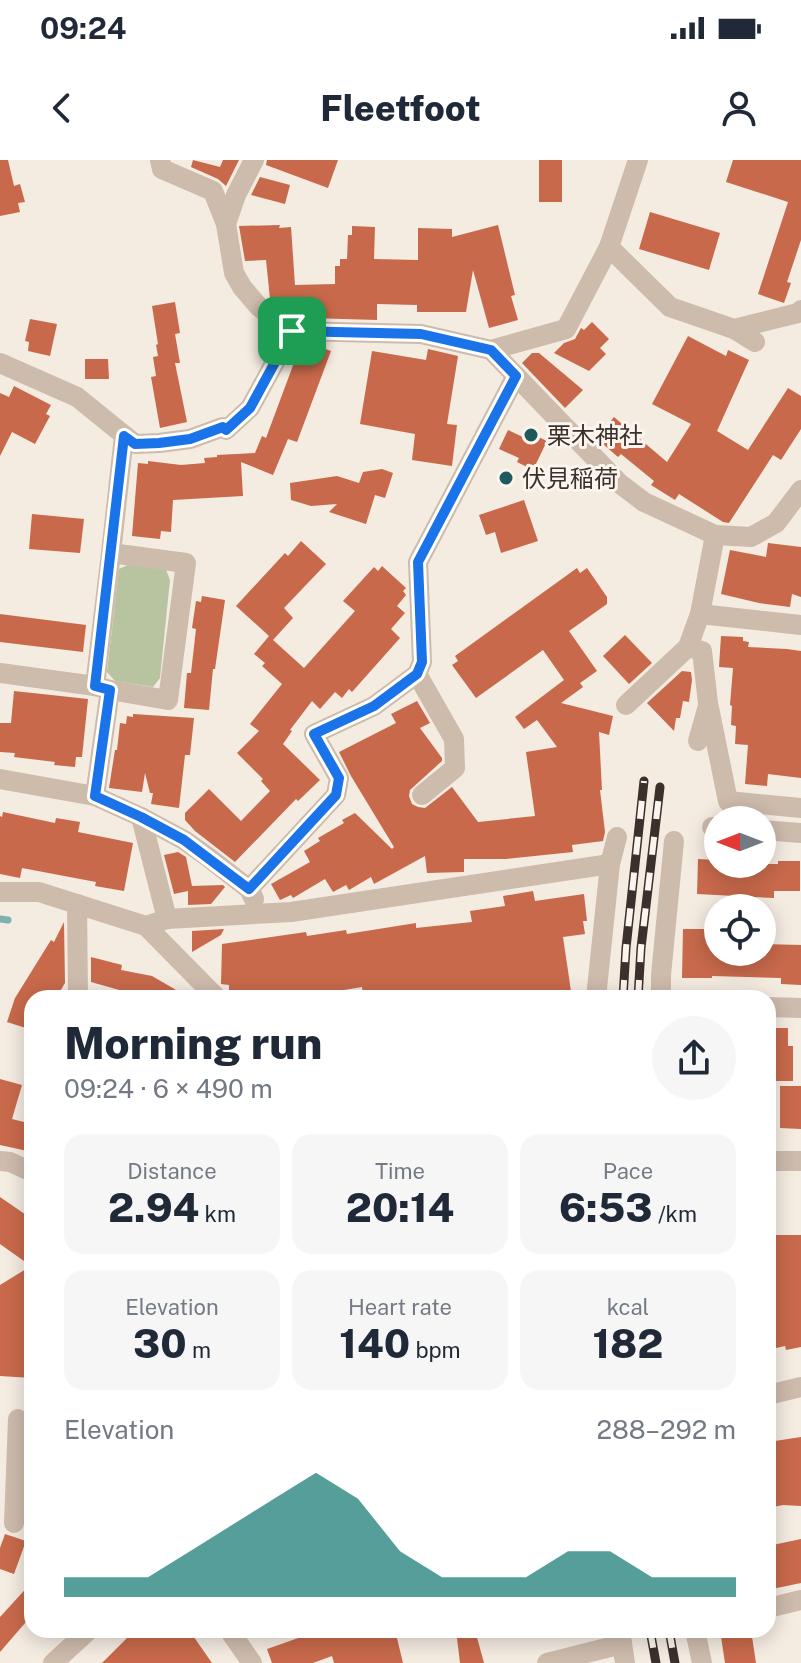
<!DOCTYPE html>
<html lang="en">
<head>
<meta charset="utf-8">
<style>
  body { margin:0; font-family:"Public Sans","Noto Sans JP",sans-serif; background:#f6f6f7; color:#1f2937; height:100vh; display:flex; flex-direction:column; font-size:30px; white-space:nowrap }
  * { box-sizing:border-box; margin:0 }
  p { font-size:26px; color:#747a83 }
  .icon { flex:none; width:44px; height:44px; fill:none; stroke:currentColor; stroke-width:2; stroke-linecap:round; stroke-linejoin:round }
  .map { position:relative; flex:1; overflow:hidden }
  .sheet { position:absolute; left:24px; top:830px; width:752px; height:648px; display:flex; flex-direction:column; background:#fff; border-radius:24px; box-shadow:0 4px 20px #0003 }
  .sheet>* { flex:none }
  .needle { width:52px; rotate:270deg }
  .fabs { position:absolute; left:704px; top:646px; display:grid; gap:16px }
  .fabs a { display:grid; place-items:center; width:72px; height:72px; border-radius:50%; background:#fff; box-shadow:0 4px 20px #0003; font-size:40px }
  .pin { position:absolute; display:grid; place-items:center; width:68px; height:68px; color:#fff; margin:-34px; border-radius:16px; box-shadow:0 4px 12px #0006 }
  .round { display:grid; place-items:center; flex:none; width:84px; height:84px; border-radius:42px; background:#f6f6f7 }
  .summary { display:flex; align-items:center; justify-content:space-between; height:136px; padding:0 40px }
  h1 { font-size:44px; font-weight:800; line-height:60px }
  .metrics { display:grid; grid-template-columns:repeat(3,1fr); gap:12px; height:136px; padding:8px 40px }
  .metrics div { display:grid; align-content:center; border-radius:20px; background:#f6f6f7; text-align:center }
  .metrics b { font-size:40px; font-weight:800 }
  .metrics small { font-size:22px; font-weight:400 }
  .metrics p { font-size:22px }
  .chart { height:224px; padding:16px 40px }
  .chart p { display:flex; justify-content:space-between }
  .chart svg { width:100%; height:144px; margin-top:8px; fill:#0f766e; opacity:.7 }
  .status { display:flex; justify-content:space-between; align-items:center; height:56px; padding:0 40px; background:#fff; direction:ltr }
  .status svg { height:22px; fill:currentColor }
  header { display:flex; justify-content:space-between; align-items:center; height:104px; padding:0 40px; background:#fff; font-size:36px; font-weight:800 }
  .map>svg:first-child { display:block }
  .green { fill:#b8c4a0 }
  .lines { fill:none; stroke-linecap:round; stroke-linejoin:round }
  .stream { stroke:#7fb0b2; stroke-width:7 }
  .building { fill:#c8694b }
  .minor { stroke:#cdbbac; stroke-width:20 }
  .tertiary { stroke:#cdbbac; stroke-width:20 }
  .rail-casing { stroke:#3b302b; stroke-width:9 }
  .rail { stroke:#fbf5ee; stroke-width:6; stroke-dasharray:18; stroke-linecap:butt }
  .route-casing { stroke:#fff; stroke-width:16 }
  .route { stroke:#1a73e8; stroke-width:10 }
  .poi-dot { fill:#1f5a5e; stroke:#fbf5ee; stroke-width:3 }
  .labels { text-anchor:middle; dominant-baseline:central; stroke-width:6; stroke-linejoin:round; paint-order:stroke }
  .poi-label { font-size:24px; fill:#3b302b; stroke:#fbf5ee; text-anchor:start }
</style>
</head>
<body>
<div class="status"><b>09:24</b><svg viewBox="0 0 49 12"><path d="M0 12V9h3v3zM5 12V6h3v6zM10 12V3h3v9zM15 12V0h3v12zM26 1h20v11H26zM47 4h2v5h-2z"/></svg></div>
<header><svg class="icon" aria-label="back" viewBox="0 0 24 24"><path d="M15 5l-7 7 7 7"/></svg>Fleetfoot<svg class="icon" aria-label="person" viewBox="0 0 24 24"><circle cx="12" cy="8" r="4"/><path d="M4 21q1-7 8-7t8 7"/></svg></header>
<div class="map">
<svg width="801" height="1503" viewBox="0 0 801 1503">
  <rect width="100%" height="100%" fill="#f4ebe1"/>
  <path class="green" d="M 130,404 L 166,410 L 170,420 L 160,518 L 153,527 L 115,521 L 107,512 L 119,409 Z"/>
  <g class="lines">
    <path class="stream" d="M 0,759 L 8,760"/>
  </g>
  <g class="building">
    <path d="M 0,0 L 8,0 L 14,26 L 20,24 L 25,42 L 18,43 L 20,52 L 0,56 Z"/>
    <path d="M 193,0 L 220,7 L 223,0 L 239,0 L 226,26 L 218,19 L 191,7 Z"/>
    <path d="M 267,0 L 338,0 L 328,28 L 266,5 Z"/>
    <rect x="539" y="0" width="23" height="42"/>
    <path d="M 733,0 L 801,0 L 801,80 L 787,122 L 791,123 L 784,143 L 758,134 L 788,42 L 726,22 Z"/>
    <path d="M 260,17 L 290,25 L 285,44 L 251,35 Z"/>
    <path d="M 650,52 L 720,73 L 709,110 L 639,89 Z"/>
    <path d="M 280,65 L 279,68 L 291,67 L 295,125 L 335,124 L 335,106 L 340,106 L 340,99 L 347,99 L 348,75 L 352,75 L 352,66 L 375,67 L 374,99 L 418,100 L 418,68 L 452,69 L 452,77 L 498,65 L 515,135 L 511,136 L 518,160 L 489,168 L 473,110 L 466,152 L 417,152 L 417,145 L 377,144 L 377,160 L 310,158 L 312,153 L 293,154 L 270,139 L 266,100 L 245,101 L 239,66 Z"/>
    <path d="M 175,142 L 180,173 L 175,174 L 180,203 L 175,203 L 187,262 L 160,268 L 151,217 L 156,216 L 153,197 L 158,196 L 156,185 L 158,184 L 152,146 Z"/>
    <path d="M 30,159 L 57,164 L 50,196 L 28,191 L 29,182 L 25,181 Z"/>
    <path d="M 592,162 L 609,179 L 600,188 L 606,194 L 589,211 L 554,193 L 564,183 L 575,179 L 581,168 L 584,170 Z"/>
    <path d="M 688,176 L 726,196 L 728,190 L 749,200 L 717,271 L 748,290 L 788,228 L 801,236 L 801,269 L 781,300 L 773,295 L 729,363 L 723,362 L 679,334 L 675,340 L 651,325 L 654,321 L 621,294 L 618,297 L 596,278 L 614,257 L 667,302 L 691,264 L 652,244 Z"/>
    <path d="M 301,184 L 312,184 L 331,191 L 297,282 L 288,279 L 273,315 L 241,302 L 243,336 L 173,340 L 171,372 L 161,371 L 160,379 L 132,376 L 138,303 L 148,304 L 148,301 L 181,305 L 205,303 L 204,298 L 217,297 L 217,295 L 255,293 L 262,276 L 266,278 Z"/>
    <path d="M 428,189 L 458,196 L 447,264 L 457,265 L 452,306 L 412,300 L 415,274 L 360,264 L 372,191 L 426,200 Z"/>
    <path d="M 532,193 L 539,193 L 583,230 L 565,248 L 522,203 Z"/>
    <path d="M 85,199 L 108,199 L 109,219 L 85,219 Z"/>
    <path d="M 14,226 L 51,245 L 46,254 L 50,256 L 35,284 L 12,272 L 0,296 L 0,233 L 9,237 Z"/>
    <path d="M 508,270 L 527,279 L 530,273 L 547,281 L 533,310 L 517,302 L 519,298 L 499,289 Z"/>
    <path d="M 382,309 L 393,313 L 385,338 L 375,335 L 366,364 L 329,352 L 337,344 L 311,346 L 291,340 L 290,323 L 337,316 L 359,323 L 363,312 Z"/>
    <path d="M 524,340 L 538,381 L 501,393 L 495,372 L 486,375 L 479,355 Z"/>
    <path d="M 32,354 L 84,359 L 80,393 L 29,389 Z"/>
    <path d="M 301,381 L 326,404 L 284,448 L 293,458 L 273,480 L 304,508 L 355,451 L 343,441 L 374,407 L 378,411 L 382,406 L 406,428 L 403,431 L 406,435 L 397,446 L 405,453 L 391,469 L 400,478 L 352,532 L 349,529 L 342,538 L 335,532 L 320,549 L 312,541 L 290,570 L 292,571 L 283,584 L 320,620 L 298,641 L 296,639 L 235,702 L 195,671 L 185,660 L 185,653 L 209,629 L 241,661 L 270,631 L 261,621 L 263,619 L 237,593 L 259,571 L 250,564 L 282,524 L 262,506 L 265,503 L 254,494 L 269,476 L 236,446 L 285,393 L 288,396 Z"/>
    <path d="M 768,383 L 801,387 L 801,437 L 792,434 L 790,447 L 759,443 L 721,434 L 730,390 L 766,397 Z"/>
    <path d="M 577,408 L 580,413 L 587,408 L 607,437 L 607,444 L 569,471 L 597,511 L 580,523 L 583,527 L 561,543 L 613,556 L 609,575 L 599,572 L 602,630 L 600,630 L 605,672 L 603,681 L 572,685 L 573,692 L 506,699 L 464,699 L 464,712 L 427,713 L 425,696 L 374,724 L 371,717 L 349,730 L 346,725 L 333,732 L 325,719 L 293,738 L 291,735 L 280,740 L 271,724 L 310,702 L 304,691 L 320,681 L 318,678 L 344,663 L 342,660 L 355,653 L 392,689 L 394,687 L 351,616 L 339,592 L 396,563 L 391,554 L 417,541 L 430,563 L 420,568 L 442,598 L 442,601 L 410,630 L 409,636 L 412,644 L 418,647 L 425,648 L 452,627 L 478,662 L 535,656 L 526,592 L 557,587 L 537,560 L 524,569 L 515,557 L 564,520 L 543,490 L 476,538 L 452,505 L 458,501 L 455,496 Z"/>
    <path d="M 202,436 L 225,440 L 215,509 L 213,509 L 209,550 L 184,548 L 187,513 L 191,513 L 196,469 L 192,468 L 196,441 L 201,442 Z"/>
    <path d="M 0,454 L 86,465 L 83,492 L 0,482 Z"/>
    <path d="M 625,475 L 652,503 L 629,524 L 603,496 Z"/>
    <path d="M 721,476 L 743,477 L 743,481 L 749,482 L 748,487 L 787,489 L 801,491 L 801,618 L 768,614 L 767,626 L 745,624 L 748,585 L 735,584 L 736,566 L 731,565 L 732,546 L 730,545 L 733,508 L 719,507 Z"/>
    <path d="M 682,511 L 691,512 L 692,520 L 689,542 L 683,541 L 680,558 L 676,558 L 674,571 L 647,543 Z"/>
    <path d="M 14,531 L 88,539 L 82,597 L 76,597 L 75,607 L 54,605 L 55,602 L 14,597 L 15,593 L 0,592 L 0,563 L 11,563 Z"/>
    <path d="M 133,554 L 194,558 L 190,595 L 185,595 L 179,648 L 151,644 L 153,633 L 150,633 L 145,613 L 142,632 L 109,628 L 115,590 L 117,590 L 120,563 L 126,564 L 127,556 L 133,557 Z"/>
    <path d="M 3,652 L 55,663 L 56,658 L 80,662 L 78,672 L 133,683 L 124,731 L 95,726 L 96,722 L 22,708 L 20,718 L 0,714 L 0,656 L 2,657 Z"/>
    <path d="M 178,692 L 186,697 L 192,726 L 223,725 L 225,727 L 211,744 L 188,745 L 188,731 L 174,734 L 164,695 Z"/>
    <path d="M 698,699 L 718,700 L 718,704 L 778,704 L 778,701 L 800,701 L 800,731 L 774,731 L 774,738 L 697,734 Z"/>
    <path d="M 533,731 L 535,741 L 584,734 L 587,761 L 583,761 L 585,774 L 563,777 L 572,838 L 363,838 L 362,827 L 326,833 L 327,838 L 240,838 L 240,833 L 229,833 L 229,825 L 221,824 L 222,784 L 306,772 L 307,776 L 346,770 L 347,774 L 416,763 L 416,768 L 472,762 L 470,751 L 505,746 L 503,736 Z"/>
    <path d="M 64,762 L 65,823 L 56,838 L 32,838 L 32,870 L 7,862 L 15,838 L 51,780 L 54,782 Z"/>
    <path d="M 224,769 L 221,775 L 192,792 L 192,771 Z"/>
    <path d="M 683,769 L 713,769 L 713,792 L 762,792 L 762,784 L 801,785 L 801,825 L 781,824 L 781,818 L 712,816 L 712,818 L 682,818 Z"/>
    <path d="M 91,797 L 122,805 L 121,810 L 152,816 L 190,838 L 129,838 L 130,833 L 91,822 Z"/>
    <path d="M 768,868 L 788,868 L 788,886 L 793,886 L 793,921 L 768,921 Z"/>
    <path d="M 0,919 L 22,925 L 12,959 L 32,964 L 32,992 L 0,985 Z"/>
    <path d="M 780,926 L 801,926 L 801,969 L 780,968 Z"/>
    <path d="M 0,1037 L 32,1059 L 32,1218 L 0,1216 L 0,1125 L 31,1106 L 0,1084 Z"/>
    <path d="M 775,1075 L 801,1075 L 801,1187 L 786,1190 L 785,1186 L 768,1190 L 768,1108 L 775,1107 Z"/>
    <path d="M 801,1277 L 801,1346 L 783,1345 L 768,1348 L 768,1282 Z"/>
    <path d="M 5,1374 L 26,1381 L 14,1414 L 0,1409 L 0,1388 Z"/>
    <path d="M 801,1379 L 801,1423 L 772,1429 L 768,1410 L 768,1386 Z"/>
    <path d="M 32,1422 L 32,1455 L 0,1492 L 0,1457 Z"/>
    <path d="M 135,1470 L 189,1470 L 212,1503 L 102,1503 Z"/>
    <path d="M 321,1470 L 395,1470 L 403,1503 L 334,1503 L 332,1496 L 313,1503 L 272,1503 L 267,1489 Z"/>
    <path d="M 456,1470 L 475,1470 L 484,1503 L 460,1503 Z"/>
    <path d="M 720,1470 L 751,1470 L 756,1503 L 725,1503 Z"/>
  </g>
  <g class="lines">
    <g class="minor">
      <path d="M 160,0 L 162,9 L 213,31 L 226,64"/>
      <path d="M 254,0 L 236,35 L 226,64 L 234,113 L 242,127 L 259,147 L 292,171"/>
      <path d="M 609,87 L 670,147 L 734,169 L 798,153 L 801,150"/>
      <path d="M 734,169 L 755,182"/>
      <path d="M 491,190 L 619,323 L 644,342 L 715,375 L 751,377 L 776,363 L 801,330"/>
      <path d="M 0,203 L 77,237 L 135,284 L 159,283 L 190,279 L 223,267 L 226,270 L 250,248 L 292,171 L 421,174 L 491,190 L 566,169 L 609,87 L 638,0"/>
      <path d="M 715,375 L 700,454 L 688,487 L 702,491 L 708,543 L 728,641 L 801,648"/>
      <path d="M 700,454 L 801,465"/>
      <path d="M 0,513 L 95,526 L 110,530 L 168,540 L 186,403 L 111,393 L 124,276"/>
      <path d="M 417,514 L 454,579 L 455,608 L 422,635"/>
      <path d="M 95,526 L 111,393"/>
      <path d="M 626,545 L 688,487"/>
      <path d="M 698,581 L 708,546"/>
      <path d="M 0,619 L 95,636 L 141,657 L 184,680 L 208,697 L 249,729 L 254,739"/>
      <path d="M 95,636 L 110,530"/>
      <path d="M 141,657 L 167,759"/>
      <path d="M 712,667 L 718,667"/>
      <path d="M 762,670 L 801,673"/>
      <path d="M 610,704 L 617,677"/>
      <path d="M 249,729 L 336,635 L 339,618 L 314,574 L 374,546 L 417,514 L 422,502 L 418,402 L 516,216"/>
      <path d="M 0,732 L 39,732 L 146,766 L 217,838"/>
      <path d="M 77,744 L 78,838"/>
      <path d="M 146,766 L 167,759 L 291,752 L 610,704 L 596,838"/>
      <path d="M 661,838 L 661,815 L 674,681"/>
      <path d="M 768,847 L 801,848"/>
      <path d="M 0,1001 L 10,1002 L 32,1012"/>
      <path d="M 768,1001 L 801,1001"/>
      <path d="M 14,1363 L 18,1259"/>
      <path d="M 768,1448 L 801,1440"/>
      <path d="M 229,1470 L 252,1503"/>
      <path d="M 620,1470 L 625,1503"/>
      <path d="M 695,1470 L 702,1503"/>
      <path d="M 547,1503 L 622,1484"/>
    </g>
    <g class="tertiary">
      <path d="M 768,1235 L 801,1227"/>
      <path d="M 53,1503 L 89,1470"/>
    </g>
    <defs>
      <g id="rail">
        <path d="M 623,838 L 626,788 L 644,621"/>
        <path d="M 638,838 L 641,788 L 660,627"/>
        <path d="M 650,1470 L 656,1503"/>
        <path d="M 669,1470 L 675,1503"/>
      </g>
    </defs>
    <use href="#rail" class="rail-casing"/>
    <use href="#rail" class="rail"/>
  </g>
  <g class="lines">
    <defs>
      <path id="route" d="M 292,171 L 421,174 L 491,190 L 516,216 L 418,402 L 422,502 L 417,514 L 374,546 L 314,574 L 339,618 L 336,635 L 249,729 L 184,680 L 141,657 L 95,636 L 110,530 L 95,526 L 124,276 L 135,284 L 159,283 L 190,279 L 223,267 L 226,270 L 250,248 Z"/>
    </defs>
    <use href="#route" class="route-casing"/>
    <use href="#route" class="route"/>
  </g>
  <g class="poi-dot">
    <circle cx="531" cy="275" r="8"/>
    <circle cx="506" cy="318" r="8"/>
  </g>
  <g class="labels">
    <g class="poi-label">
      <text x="547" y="275">栗木神社</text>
      <text x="522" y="318">伏見稲荷</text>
    </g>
  </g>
</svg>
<div class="fabs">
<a><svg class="needle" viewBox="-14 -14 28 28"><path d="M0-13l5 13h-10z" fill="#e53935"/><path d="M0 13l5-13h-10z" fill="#747a83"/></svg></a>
<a><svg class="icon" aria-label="locate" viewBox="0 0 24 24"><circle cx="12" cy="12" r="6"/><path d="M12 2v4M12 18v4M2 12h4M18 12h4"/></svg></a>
</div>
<div class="pin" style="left:292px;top:171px;background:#1e9e55"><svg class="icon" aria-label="arrive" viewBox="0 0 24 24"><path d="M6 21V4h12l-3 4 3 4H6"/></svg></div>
<section class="sheet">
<div class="summary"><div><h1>Morning run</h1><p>09:24 · 6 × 490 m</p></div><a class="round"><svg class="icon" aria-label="share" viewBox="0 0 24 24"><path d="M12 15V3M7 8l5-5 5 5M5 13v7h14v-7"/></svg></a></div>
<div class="metrics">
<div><p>Distance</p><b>2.94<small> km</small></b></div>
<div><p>Time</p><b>20:14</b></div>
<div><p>Pace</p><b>6:53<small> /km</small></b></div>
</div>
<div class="metrics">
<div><p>Elevation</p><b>30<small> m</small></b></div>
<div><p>Heart rate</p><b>140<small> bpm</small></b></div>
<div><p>kcal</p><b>182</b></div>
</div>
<div class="chart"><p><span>Elevation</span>288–292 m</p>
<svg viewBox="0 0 160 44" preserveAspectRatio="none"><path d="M0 44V38L10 38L20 38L30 30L40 22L50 14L60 6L70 14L80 30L90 38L100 38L110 38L120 30L130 30L140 38L150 38L160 38V44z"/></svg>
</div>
</section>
</div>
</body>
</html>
